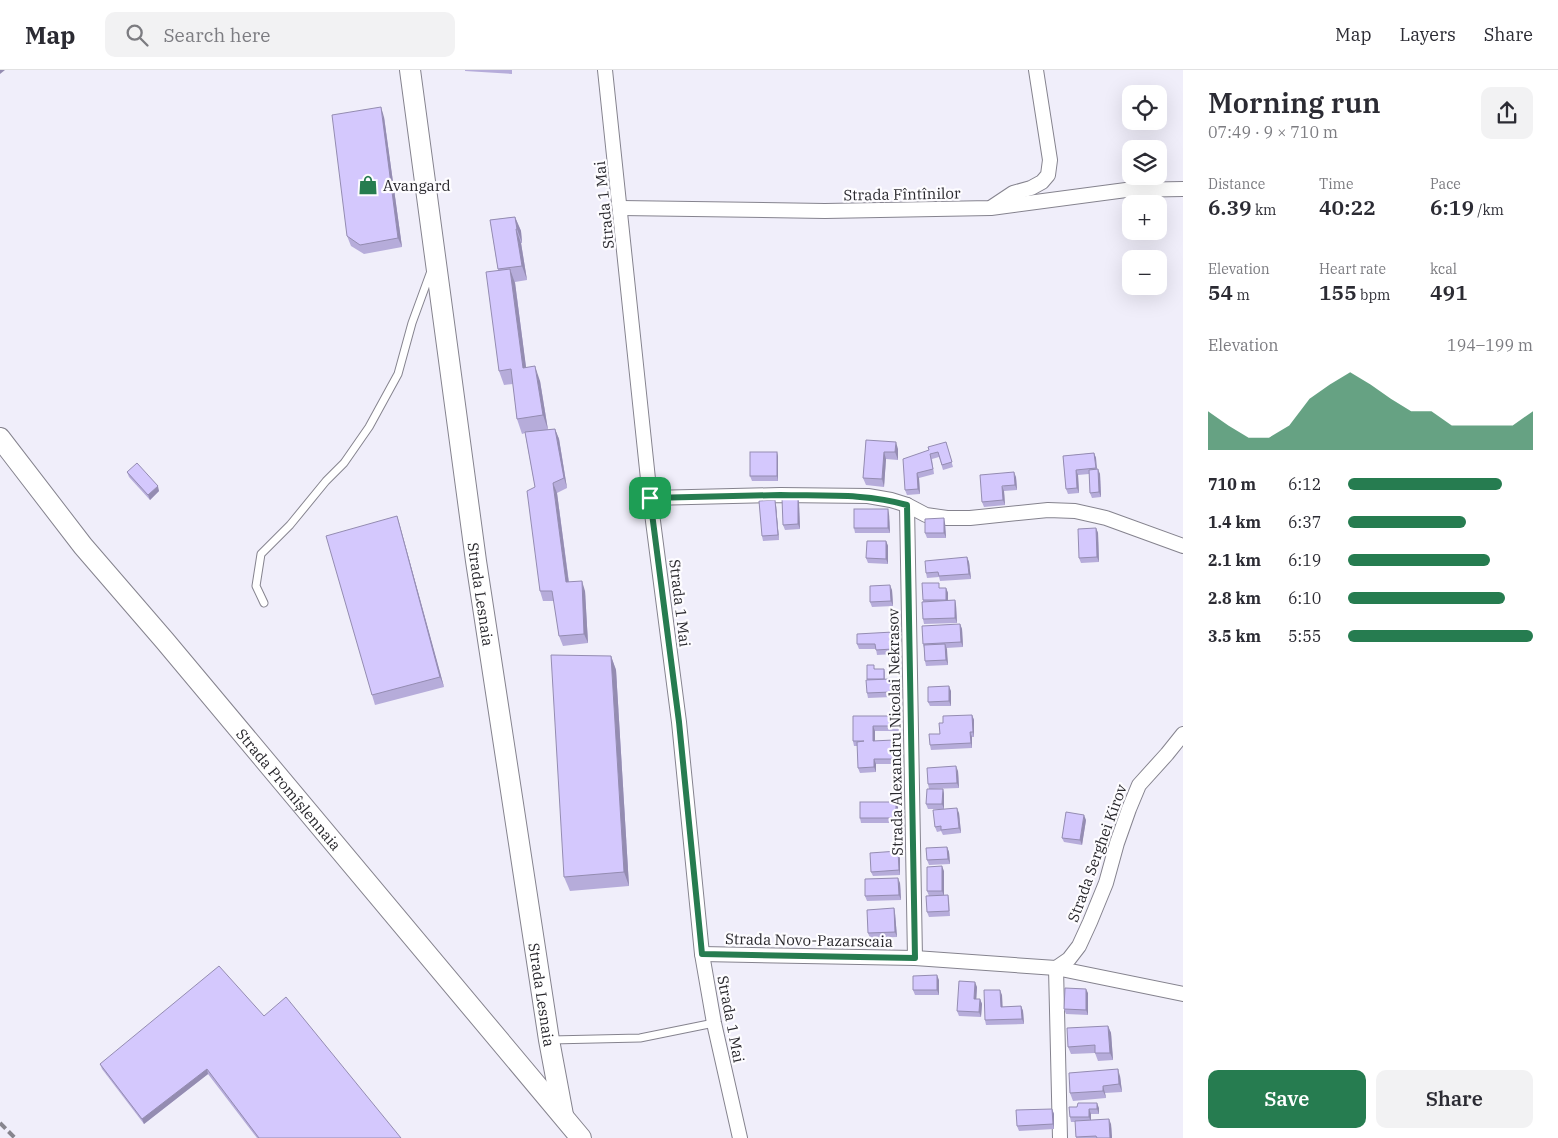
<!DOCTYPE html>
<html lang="en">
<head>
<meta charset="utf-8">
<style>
  body { margin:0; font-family:"IBM Plex Serif",serif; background:#f2f2f3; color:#2b2b33; height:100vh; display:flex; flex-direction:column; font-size:19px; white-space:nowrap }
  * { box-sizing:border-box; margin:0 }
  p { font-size:16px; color:#7c7c81 }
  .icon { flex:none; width:28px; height:28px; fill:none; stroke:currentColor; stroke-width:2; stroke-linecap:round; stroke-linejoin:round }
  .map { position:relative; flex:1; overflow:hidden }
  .details { display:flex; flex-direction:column; background:#fff; width:375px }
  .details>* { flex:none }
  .buttons { position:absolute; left:1122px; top:15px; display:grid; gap:10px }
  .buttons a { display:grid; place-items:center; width:45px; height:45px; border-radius:10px; background:#fff; box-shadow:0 5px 20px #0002; font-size:25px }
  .pin { position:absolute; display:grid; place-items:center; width:42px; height:42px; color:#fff; margin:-21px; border-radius:10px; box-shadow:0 2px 8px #0006 }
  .round { display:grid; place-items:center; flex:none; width:52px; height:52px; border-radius:10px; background:#f2f2f3 }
  .headline { display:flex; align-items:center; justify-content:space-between; height:85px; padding:0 25px }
  h1 { font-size:28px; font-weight:600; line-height:38px }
  .metrics { display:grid; grid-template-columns:repeat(3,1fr); gap:8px; height:85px; padding:5px 25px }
  .metrics div { display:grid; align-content:center }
  .metrics b { font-size:21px; font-weight:600 }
  .metrics small { font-size:14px; font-weight:400 }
  .metrics p { font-size:14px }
  .chart { height:140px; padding:10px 25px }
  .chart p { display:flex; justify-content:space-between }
  .chart svg { width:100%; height:90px; margin-top:5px; fill:#267c50; opacity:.7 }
  .cta { display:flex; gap:10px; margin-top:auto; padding:10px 25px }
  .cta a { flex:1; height:58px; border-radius:10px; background:#267c50; color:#fff; font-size:20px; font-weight:600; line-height:58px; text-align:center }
  .cta a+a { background:#f2f2f3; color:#2b2b33 }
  ul { padding:0 25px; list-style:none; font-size:16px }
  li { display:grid; grid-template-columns:80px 60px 1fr; align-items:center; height:38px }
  li i { height:12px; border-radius:6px; background:#267c50 }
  header { display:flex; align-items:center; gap:30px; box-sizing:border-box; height:70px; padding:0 25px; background:#fff; border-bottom:1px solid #e1e1e2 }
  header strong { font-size:24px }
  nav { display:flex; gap:28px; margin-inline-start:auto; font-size:18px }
  .search { width:350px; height:45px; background:#f2f2f3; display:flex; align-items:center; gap:12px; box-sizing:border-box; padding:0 18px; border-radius:10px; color:#7c7c81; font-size:19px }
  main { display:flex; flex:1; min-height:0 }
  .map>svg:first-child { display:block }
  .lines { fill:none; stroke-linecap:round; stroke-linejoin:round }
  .lane-casing { stroke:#85838e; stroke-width:9 }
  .street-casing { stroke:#85838e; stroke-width:16 }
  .secondary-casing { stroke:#85838e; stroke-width:22 }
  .lane { stroke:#fff; stroke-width:7 }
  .street { stroke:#fff; stroke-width:14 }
  .secondary { stroke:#fff; stroke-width:20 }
  .rail { stroke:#87858e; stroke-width:4; stroke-dasharray:8 4; stroke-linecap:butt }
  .wall { fill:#b6acda }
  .shaded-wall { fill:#948cb1 }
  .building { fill:#d4c8fd; stroke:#948cb1 }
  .route-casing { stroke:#fff; stroke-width:10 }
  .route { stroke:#267c50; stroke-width:6 }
  .labels { text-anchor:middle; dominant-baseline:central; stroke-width:4.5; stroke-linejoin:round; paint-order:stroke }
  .poi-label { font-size:15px; fill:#29282d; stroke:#fdfcff; text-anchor:start }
  .street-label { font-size:15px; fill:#29282d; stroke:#fdfcff }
</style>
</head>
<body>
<header>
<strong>Map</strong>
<div class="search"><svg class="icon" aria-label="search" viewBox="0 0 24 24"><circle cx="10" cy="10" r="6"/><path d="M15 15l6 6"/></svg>Search here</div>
<nav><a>Map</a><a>Layers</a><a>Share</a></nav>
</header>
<main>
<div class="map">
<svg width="1183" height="1068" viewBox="0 0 1183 1068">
  <rect width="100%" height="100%" fill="#f0eefa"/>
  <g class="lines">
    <defs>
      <g id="lane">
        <path d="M 264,533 L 256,516 L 261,484 L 290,455 L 326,411 L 344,393 L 369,357 L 398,304 L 412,253 L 431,201"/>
        <path d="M 551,970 L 640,968 L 714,953"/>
      </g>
      <g id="street">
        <path d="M 605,0 L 650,428 L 679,652 L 702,884 L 714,953 L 740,1068"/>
        <path d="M 992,137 L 1013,123 L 1031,118 L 1042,112 L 1048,105 L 1050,90 L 1036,0"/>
        <path d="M 621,138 L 825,141 L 991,138 L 1126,120 L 1183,119"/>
        <path d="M 650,428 L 780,425 L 868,426 L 891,430 L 907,435 L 926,445 L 947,448 L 970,448 L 1048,440 L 1075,441 L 1106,448 L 1183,476"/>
        <path d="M 907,435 L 915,888"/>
        <path d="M 702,884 L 915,888 L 1056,898 L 1183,924"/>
        <path d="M 1060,1068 L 1056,898 L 1069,889 L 1079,876 L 1090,852 L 1106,813 L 1117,773 L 1129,739 L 1139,715 L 1167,684 L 1183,664"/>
      </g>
      <g id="secondary">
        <path id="s1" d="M 410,0 L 476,491 L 549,970 L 563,1045"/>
        <path id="s2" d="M 0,368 L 83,476 L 165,571 L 581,1068"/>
      </g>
    </defs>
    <use href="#lane" class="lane-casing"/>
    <use href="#street" class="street-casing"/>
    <use href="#secondary" class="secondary-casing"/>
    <use href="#lane" class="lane"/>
    <use href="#street" class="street"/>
    <use href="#secondary" class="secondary"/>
    <path class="rail" d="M 0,1053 L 15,1068"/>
  </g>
  <g class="wall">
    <path d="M 465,0 L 512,0 L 512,4 L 465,1 Z"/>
    <path d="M 384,47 L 402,177 L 364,184 L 351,176 L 347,166 Z"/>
    <path d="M 515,147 L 521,161 L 522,173 L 521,173 L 527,210 L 515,212 L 526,298 L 540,311 L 548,360 L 538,361 L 555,359 L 559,369 L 567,418 L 557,423 L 569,512 L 585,521 L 588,573 L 563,576 L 559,566 L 554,531 L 543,531 L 540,521 L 535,417 L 525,363 L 522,364 L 517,349 L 513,314 L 504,315 L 499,301 L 498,200 L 490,150 Z"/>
    <path d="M 866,370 L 898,379 L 898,390 L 886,389 L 884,417 L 866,415 L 863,408 Z"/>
    <path d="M 946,372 L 953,397 L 943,400 L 939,387 L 932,389 L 934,404 L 919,408 L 920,424 L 907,425 L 905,420 L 929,380 Z"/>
    <path d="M 777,382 L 778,387 L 778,411 L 752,411 L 750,406 Z"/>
    <path d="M 1094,383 L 1096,388 L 1097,400 L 1100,404 L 1101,427 L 1092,428 L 1090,423 L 1089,404 L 1078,405 L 1079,423 L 1068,424 L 1066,419 L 1063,386 Z"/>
    <path d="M 127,402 L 159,421 L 150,430 L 129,407 Z"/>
    <path d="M 1016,407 L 1017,420 L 1004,421 L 1005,435 L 984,437 L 982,432 Z"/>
    <path d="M 798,428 L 799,433 L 800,459 L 785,460 L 783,455 Z"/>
    <path d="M 776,435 L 779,470 L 763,471 L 762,466 Z"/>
    <path d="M 889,444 L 890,463 L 855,463 L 854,458 Z"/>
    <path d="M 397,446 L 400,456 L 444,617 L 375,635 L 372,625 Z"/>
    <path d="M 945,453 L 946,468 L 927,468 L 925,463 Z"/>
    <path d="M 1096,458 L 1098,463 L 1099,492 L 1081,493 L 1079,488 Z"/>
    <path d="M 886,471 L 888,476 L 888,494 L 868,493 L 866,488 Z"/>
    <path d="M 967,487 L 969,492 L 971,509 L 940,511 L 939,507 L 927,508 L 926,503 Z"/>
    <path d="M 941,518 L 946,518 L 948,523 L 948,531 L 955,530 L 956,535 L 957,553 L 924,554 L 923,549 L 923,530 Z"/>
    <path d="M 892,520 L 893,536 L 872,537 L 870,532 Z"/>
    <path d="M 960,554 L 962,559 L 963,577 L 946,578 L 948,595 L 926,596 L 925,591 L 924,578 L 923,574 Z"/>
    <path d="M 893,562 L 895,567 L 895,584 L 877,585 L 876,579 L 859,579 L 857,574 Z"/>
    <path d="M 611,586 L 616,600 L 629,816 L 570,821 L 564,807 Z"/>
    <path d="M 875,598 L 875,599 L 884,599 L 885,602 L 885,609 L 890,609 L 892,614 L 892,627 L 868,628 L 867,623 L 867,609 Z"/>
    <path d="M 951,621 L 951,636 L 930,636 L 928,632 Z"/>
    <path d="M 972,645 L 974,650 L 974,667 L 972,667 L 972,678 L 931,680 L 930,675 L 940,664 L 943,653 Z"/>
    <path d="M 853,646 L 899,651 L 899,661 L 875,661 L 875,671 L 895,675 L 895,694 L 876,694 L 876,702 L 860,703 L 858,698 L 858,676 L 854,676 L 853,671 Z"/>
    <path d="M 958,701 L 959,718 L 932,719 L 943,719 L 944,724 L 944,739 L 959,743 L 961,763 L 943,765 L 941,761 L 937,762 L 935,757 L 943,739 L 928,739 L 926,734 L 929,719 L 928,714 Z"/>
    <path d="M 896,732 L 898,737 L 898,753 L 861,753 L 860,748 Z"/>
    <path d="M 1086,750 L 1082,775 L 1064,772 L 1062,768 Z"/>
    <path d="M 947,777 L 949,782 L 950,794 L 929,795 L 927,790 Z"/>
    <path d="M 900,786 L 900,805 L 873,806 L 871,802 Z"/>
    <path d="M 944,801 L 944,825 L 948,825 L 949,829 L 950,846 L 929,847 L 927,842 L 929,826 L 927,821 Z"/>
    <path d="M 900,813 L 901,830 L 867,831 L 865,826 Z"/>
    <path d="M 894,838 L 895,843 L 897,867 L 870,868 L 868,863 Z"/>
    <path d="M 939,910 L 939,925 L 915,925 L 913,920 Z"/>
    <path d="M 977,917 L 976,929 L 980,929 L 982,934 L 981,947 L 959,946 L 957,941 Z"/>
    <path d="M 1088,923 L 1088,945 L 1066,944 L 1064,939 Z"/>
    <path d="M 1002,925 L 1002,937 L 1021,936 L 1023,941 L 1024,954 L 986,955 L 985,950 Z"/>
    <path d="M 264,946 L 401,1068 L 257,1068 L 208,1004 L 144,1054 L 102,999 L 100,994 Z"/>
    <path d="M 1108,956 L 1111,963 L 1113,990 L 1098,991 L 1095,983 L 1071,984 L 1068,977 Z"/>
    <path d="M 1120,1006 L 1122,1022 L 1105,1023 L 1106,1028 L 1073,1031 L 1070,1023 Z"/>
    <path d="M 1069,1037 L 1099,1038 L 1099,1044 L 1091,1044 L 1091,1050 L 1111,1054 L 1112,1068 L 1076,1068 L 1075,1052 L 1071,1052 L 1070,1047 Z"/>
    <path d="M 1052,1039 L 1054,1044 L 1054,1059 L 1019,1061 L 1017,1056 Z"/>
  </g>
  <g class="shaded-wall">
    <path d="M 0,0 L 5,0 L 0,4 Z"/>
    <path d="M 381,37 L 384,47 L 402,177 L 398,168 Z"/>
    <path d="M 515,147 L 521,161 L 522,173 L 517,159 Z"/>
    <path d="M 516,159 L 521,173 L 527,210 L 522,196 Z"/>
    <path d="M 510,199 L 515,213 L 528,312 L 523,298 Z"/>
    <path d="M 535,296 L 540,311 L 548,360 L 543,345 Z"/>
    <path d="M 555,359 L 559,369 L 567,418 L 564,408 Z"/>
    <path d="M 896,372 L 898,379 L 898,390 L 895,382 Z"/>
    <path d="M 777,382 L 778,387 L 778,411 L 777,406 Z"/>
    <path d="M 884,382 L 886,389 L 884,417 L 882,409 Z"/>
    <path d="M 1094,383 L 1096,388 L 1097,403 L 1096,398 Z"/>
    <path d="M 1098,399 L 1100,404 L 1101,427 L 1099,422 Z"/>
    <path d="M 1076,400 L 1078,405 L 1079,423 L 1077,418 Z"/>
    <path d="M 1014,402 L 1016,407 L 1017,420 L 1015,415 Z"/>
    <path d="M 917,403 L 919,408 L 920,424 L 918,419 Z"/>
    <path d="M 553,413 L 557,423 L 570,522 L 566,512 Z"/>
    <path d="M 158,416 L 159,421 L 150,430 L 148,425 Z"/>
    <path d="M 1002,416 L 1004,421 L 1005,435 L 1003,430 Z"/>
    <path d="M 798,428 L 799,433 L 800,459 L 798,454 Z"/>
    <path d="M 775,430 L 776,435 L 779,470 L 778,465 Z"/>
    <path d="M 888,439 L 889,444 L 890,463 L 888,458 Z"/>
    <path d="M 397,446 L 400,456 L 444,617 L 440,607 Z"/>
    <path d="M 944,448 L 945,453 L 946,468 L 944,463 Z"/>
    <path d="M 1096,458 L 1098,463 L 1099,492 L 1097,487 Z"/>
    <path d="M 886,471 L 888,476 L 888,494 L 886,489 Z"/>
    <path d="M 967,487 L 969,492 L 971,509 L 969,504 Z"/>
    <path d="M 582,511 L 585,521 L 588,573 L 584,564 Z"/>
    <path d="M 890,515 L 892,520 L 893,536 L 891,531 Z"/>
    <path d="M 946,518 L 948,523 L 948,535 L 946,530 Z"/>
    <path d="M 955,530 L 956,535 L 957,553 L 955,548 Z"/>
    <path d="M 960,554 L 962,559 L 963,577 L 961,572 Z"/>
    <path d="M 893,562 L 895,567 L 895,584 L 893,579 Z"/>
    <path d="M 945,574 L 947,579 L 948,595 L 946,590 Z"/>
    <path d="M 611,586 L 616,600 L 629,816 L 624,802 Z"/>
    <path d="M 890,609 L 892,614 L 892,627 L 891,622 Z"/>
    <path d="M 949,616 L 951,621 L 951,636 L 949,631 Z"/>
    <path d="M 972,645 L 974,650 L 974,667 L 973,662 Z"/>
    <path d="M 897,646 L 899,651 L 899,661 L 897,656 Z"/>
    <path d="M 873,656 L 875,661 L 875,676 L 873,671 Z"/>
    <path d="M 970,662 L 972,667 L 972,678 L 971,673 Z"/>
    <path d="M 893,670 L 895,675 L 895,694 L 894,689 Z"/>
    <path d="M 874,689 L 876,694 L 876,702 L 874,697 Z"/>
    <path d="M 956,696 L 958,701 L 959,718 L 957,713 Z"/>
    <path d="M 943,719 L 944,724 L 944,739 L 942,734 Z"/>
    <path d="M 896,732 L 898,737 L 898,753 L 896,748 Z"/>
    <path d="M 957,738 L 959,743 L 961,763 L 959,758 Z"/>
    <path d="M 1084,745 L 1086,750 L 1082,775 L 1080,770 Z"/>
    <path d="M 947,777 L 949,782 L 950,794 L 948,789 Z"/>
    <path d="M 898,781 L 900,786 L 900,805 L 899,800 Z"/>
    <path d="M 942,796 L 944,801 L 944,826 L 942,821 Z"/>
    <path d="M 898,808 L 900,813 L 901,830 L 899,825 Z"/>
    <path d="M 894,838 L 895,843 L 897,867 L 895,862 Z"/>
    <path d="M 937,905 L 939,910 L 939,925 L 937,920 Z"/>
    <path d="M 975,912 L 977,917 L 976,934 L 974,929 Z"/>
    <path d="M 1086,919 L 1088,923 L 1088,945 L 1086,940 Z"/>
    <path d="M 1000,920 L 1002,925 L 1003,942 L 1001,937 Z"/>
    <path d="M 980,929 L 982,934 L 981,947 L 979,942 Z"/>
    <path d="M 1021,936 L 1023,941 L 1024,954 L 1022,949 Z"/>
    <path d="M 1108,956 L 1111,963 L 1113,990 L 1110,983 Z"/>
    <path d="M 207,999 L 208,1004 L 144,1054 L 142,1049 Z"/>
    <path d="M 1118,999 L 1120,1006 L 1122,1022 L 1119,1014 Z"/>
    <path d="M 1103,1016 L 1105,1023 L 1106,1028 L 1103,1021 Z"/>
    <path d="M 1097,1033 L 1099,1038 L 1099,1044 L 1097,1039 Z"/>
    <path d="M 1052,1039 L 1054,1044 L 1054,1059 L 1053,1054 Z"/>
    <path d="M 1089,1039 L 1091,1044 L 1091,1052 L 1089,1047 Z"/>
    <path d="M 1109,1049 L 1111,1054 L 1112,1068 L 1110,1068 Z"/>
  </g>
  <g class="building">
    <path d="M 381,37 L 398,168 L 360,175 L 347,166 L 332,45 Z"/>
    <path d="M 515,147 L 517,159 L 516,159 L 522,196 L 498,199 L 490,150 Z"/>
    <path d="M 510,199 L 523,298 L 535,296 L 543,345 L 517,349 L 511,299 L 499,301 L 486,202 Z"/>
    <path d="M 555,359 L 564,408 L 553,413 L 566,512 L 582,511 L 584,564 L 559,566 L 552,521 L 540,521 L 527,421 L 535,417 L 525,362 Z"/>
    <path d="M 866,370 L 896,372 L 895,382 L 884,382 L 882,409 L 863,408 Z"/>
    <path d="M 946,372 L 952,392 L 942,395 L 938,382 L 930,384 L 933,399 L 917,403 L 918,419 L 905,420 L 903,389 L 929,380 L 928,377 Z"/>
    <rect x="750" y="382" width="27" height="24"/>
    <path d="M 1094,383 L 1096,398 L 1076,400 L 1077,418 L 1066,419 L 1063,386 Z"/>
    <path d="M 137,393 L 158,416 L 148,425 L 127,402 Z"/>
    <path d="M 1098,399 L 1099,422 L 1090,423 L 1089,400 Z"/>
    <path d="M 1014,402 L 1015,415 L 1002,416 L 1003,430 L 982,432 L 980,405 Z"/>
    <path d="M 782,428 L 798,428 L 798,454 L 783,455 Z"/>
    <path d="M 775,430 L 778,465 L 762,466 L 759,431 Z"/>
    <rect x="854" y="439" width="34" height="19"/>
    <path d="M 397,446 L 440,607 L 372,625 L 326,466 Z"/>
    <path d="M 944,448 L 944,463 L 925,463 L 925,449 Z"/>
    <path d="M 1096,458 L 1097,487 L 1079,488 L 1078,459 Z"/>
    <path d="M 867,471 L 886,471 L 886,489 L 866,488 Z"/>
    <path d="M 967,487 L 969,504 L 939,506 L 938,502 L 926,503 L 925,491 Z"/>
    <path d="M 922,513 L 939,513 L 939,518 L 946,518 L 946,530 L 923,530 Z"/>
    <path d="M 890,515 L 891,531 L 870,532 L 870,516 Z"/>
    <path d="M 955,530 L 955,548 L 923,549 L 922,532 Z"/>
    <path d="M 960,554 L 961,572 L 923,574 L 922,556 Z"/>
    <path d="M 893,562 L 893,579 L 876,580 L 875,574 L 857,574 L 857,564 Z"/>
    <path d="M 945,574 L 946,590 L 925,591 L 924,575 Z"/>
    <path d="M 551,585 L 611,586 L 624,802 L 564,807 Z"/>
    <path d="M 867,595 L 874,595 L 874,599 L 884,599 L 884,609 L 867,609 Z"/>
    <path d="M 890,609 L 891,622 L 867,623 L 866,610 Z"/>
    <path d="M 949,616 L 949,631 L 928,632 L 928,617 Z"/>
    <path d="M 972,645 L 973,662 L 970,662 L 971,673 L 930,675 L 929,664 L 940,664 L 939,653 L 943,653 L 943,646 Z"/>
    <path d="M 853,646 L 897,646 L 897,656 L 873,656 L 873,671 L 893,670 L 894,689 L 874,689 L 874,697 L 858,698 L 857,672 L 864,671 L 853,671 Z"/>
    <path d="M 956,696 L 957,713 L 928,714 L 927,698 Z"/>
    <path d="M 927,719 L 943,719 L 942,734 L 926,734 Z"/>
    <rect x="860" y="732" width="36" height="16"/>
    <path d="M 957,738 L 959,758 L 941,760 L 941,756 L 935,757 L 933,740 Z"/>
    <path d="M 1066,742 L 1084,745 L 1080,770 L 1062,768 Z"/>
    <path d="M 947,777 L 948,789 L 927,790 L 926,778 Z"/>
    <path d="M 898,781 L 899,800 L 871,802 L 870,783 Z"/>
    <path d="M 942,796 L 942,821 L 927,821 L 927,797 Z"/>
    <path d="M 898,808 L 899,825 L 865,826 L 865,809 Z"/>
    <path d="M 948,825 L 949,841 L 927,842 L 926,826 Z"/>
    <path d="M 894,838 L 895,862 L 868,863 L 867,840 Z"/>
    <path d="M 219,896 L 264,946 L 286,927 L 401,1068 L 259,1068 L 207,999 L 142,1049 L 100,994 Z"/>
    <path d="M 937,905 L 937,920 L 913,920 L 913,906 Z"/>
    <path d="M 959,911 L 975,912 L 974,929 L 980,929 L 979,942 L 957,941 Z"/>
    <path d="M 1065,918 L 1086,919 L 1086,940 L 1064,939 Z"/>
    <path d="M 984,920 L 1000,920 L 1001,937 L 1021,936 L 1022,949 L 985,950 Z"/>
    <path d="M 1108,956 L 1110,983 L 1095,983 L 1095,975 L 1068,977 L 1067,958 Z"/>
    <path d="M 1118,999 L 1119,1014 L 1103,1016 L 1103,1021 L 1070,1023 L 1069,1003 Z"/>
    <path d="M 1078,1033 L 1097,1033 L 1097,1039 L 1089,1039 L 1089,1047 L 1070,1047 L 1069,1037 L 1077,1037 Z"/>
    <path d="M 1052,1039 L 1053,1054 L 1017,1056 L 1016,1040 Z"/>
    <path d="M 1109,1049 L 1110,1068 L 1097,1068 L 1096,1066 L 1076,1067 L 1075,1051 Z"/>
  </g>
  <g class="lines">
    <defs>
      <path id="route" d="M 780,425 C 822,426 866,423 907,435 L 915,888 L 702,884 L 679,652 L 650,428 Z"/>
    </defs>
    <use href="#route" class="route-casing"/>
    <use href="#route" class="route"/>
  </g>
  <defs>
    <symbol id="shop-bare" viewBox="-9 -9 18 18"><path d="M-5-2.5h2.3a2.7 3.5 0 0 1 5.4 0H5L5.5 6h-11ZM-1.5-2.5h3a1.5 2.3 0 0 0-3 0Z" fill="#267c50" stroke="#fdfcff" stroke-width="2.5" paint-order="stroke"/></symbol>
  </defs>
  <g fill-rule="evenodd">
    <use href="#shop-bare" x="354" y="101" width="28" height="28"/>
  </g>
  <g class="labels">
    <g class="poi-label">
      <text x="383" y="115">Avangard</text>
    </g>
    <g class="street-label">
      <text transform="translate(902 124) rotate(-1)">Strada Fîntînilor</text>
      <text transform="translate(604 135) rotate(-96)">Strada 1 Mai</text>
      <text stroke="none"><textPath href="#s1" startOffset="529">Strada Lesnaia</textPath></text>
      <text transform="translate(680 533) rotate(83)">Strada 1 Mai</text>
      <text transform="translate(895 662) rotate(-91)">Strada Alexandru Nicolai Nekrasov</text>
      <text stroke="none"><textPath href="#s2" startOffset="455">Strada Promîșlennaia</textPath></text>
      <text transform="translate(1097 783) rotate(-70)">Strada Serghei Kirov</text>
      <text transform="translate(809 870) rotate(1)">Strada Novo-Pazarscaia</text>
      <text stroke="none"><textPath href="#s1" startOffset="934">Strada Lesnaia</textPath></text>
      <text transform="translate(731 949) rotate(79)">Strada 1 Mai</text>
    </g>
  </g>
</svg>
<div class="buttons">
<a><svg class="icon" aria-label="locate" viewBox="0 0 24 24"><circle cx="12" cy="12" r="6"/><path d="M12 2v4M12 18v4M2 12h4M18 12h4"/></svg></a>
<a><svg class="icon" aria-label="layers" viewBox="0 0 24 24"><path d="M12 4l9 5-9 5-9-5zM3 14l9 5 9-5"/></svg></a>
<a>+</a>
<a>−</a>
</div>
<div class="pin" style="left:650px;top:428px;background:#1e9e55"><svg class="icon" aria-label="arrive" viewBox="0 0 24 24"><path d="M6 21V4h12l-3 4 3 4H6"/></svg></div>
</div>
<section class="details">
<div class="headline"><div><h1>Morning run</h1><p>07:49 · 9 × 710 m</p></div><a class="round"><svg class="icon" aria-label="share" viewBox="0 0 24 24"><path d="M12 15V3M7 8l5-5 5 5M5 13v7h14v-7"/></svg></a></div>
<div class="metrics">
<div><p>Distance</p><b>6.39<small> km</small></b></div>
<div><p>Time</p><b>40:22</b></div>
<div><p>Pace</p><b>6:19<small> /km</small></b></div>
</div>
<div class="metrics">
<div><p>Elevation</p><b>54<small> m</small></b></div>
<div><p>Heart rate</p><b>155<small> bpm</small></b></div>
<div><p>kcal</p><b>491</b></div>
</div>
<div class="chart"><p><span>Elevation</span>194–199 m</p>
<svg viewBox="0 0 160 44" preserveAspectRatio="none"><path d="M0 44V25L10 32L20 38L30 38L40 32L50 19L60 12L70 6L80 12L90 19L100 25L110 25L120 32L130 32L140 32L150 32L160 25V44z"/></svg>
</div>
<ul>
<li><b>710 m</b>6:12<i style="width:83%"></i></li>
<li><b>1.4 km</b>6:37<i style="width:64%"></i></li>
<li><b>2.1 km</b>6:19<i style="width:77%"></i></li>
<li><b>2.8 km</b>6:10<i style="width:85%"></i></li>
<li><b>3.5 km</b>5:55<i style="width:100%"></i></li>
</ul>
<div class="cta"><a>Save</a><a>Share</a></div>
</section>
</main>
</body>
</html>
